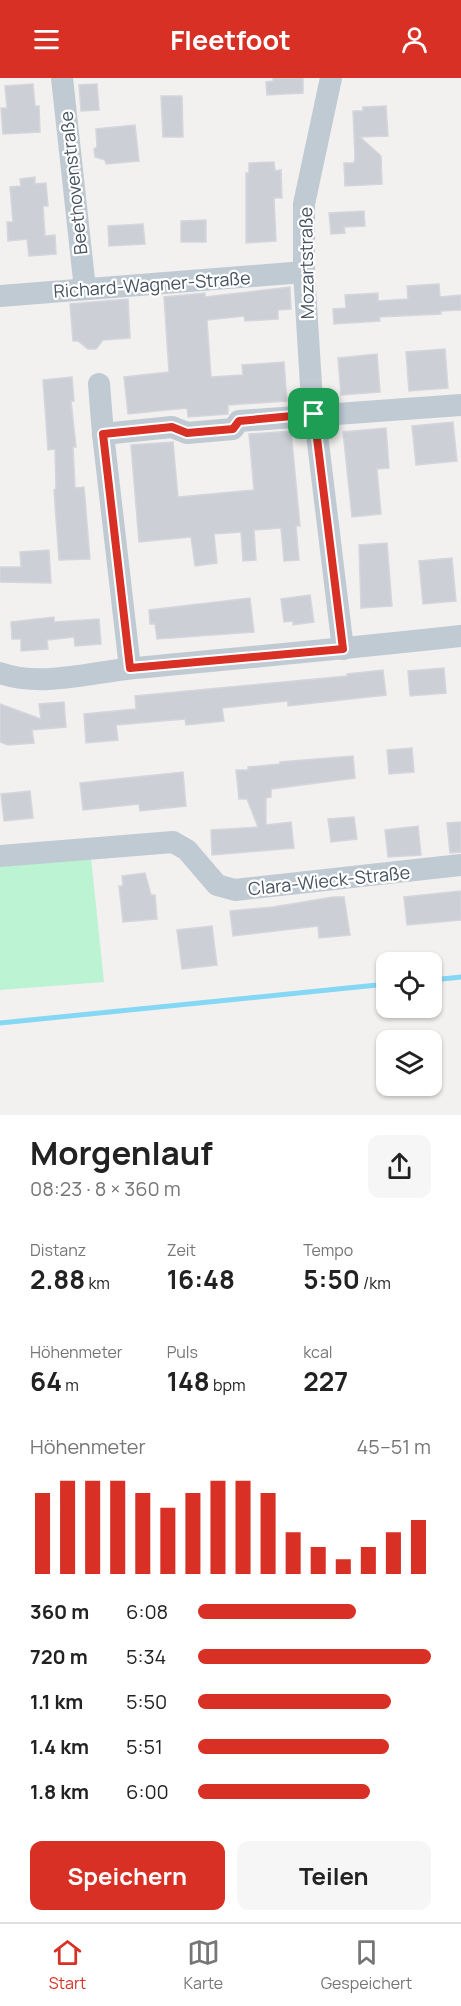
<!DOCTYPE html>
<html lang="de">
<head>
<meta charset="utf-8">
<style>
  body { margin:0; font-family:Manrope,sans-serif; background:#f6f6f6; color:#222; height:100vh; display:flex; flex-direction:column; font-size:22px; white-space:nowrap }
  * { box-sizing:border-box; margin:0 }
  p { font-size:20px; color:#767676 }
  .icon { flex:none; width:33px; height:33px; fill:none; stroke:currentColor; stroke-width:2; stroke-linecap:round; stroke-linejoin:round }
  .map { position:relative; height:1037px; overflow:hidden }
  .sheet { display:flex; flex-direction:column; background:#fff; flex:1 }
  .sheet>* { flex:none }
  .buttons { position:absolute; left:376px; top:874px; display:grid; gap:12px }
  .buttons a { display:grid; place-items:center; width:66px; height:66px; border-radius:12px; background:#fff; box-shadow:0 2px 4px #0004; font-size:30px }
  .pin { position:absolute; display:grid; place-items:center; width:51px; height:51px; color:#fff; margin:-26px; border-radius:12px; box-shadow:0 3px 9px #0006 }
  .round { display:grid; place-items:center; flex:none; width:63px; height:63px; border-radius:12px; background:#f6f6f6 }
  .head { display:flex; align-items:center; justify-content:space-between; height:102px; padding:0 30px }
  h1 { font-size:33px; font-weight:700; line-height:45px }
  .figures { display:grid; grid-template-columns:repeat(3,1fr); gap:9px; height:102px; padding:6px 30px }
  .figures div { display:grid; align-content:center }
  .figures b { font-size:26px; font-weight:700 }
  .figures small { font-size:16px; font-weight:400 }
  .figures p { font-size:16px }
  .chart { height:168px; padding:12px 30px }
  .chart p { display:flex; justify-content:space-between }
  .chart svg { width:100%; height:108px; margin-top:6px; stroke:#d93025; stroke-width:6 }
  .action { display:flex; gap:12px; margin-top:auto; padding:12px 30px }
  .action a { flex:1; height:69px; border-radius:12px; background:#d93025; color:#fff; font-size:24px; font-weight:700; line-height:69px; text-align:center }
  .action a+a { background:#f6f6f6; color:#222 }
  ul { padding:0 30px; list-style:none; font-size:20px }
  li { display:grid; grid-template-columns:96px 72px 1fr; align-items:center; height:45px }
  li i { height:15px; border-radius:8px; background:#d93025 }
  header { display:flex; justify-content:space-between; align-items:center; height:78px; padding:0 30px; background:#d93025; color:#fff; font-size:27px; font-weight:700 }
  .menu { display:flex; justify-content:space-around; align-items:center; height:84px; border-top:2px solid #e0e0e0; background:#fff; font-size:16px; color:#767676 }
  .menu a { display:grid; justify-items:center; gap:3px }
  .menu .selected { color:#d93025 }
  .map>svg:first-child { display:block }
  .green { fill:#bbf3d3 }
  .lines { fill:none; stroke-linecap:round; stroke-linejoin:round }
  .stream { stroke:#85d8f4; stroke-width:5 }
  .building { fill:#cccfd6; stroke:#d4d6dc; stroke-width:1.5 }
  .minor { stroke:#c0cad3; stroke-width:22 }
  .route-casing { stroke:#fff; stroke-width:12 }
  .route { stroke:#d93025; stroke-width:8 }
  .labels { text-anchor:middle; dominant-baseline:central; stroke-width:4.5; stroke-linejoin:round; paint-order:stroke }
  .street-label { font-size:18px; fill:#465360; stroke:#fff }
</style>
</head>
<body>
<header><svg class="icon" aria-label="menu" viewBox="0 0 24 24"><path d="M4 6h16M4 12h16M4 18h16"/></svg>Fleetfoot<svg class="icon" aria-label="person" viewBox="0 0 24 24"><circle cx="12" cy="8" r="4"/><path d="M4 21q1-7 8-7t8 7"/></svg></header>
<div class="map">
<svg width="461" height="1037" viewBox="0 0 461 1037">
  <rect width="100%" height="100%" fill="#f3f0f0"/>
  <path class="green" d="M 90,770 L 104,904 L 0,912 L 0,778 Z"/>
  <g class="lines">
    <g class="stream">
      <path d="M 432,902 L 461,899"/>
      <path d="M 0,945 L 387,906"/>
    </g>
  </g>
  <g class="building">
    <path d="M 273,0 L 303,0 L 303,15 L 267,17 L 266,4 L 273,3 Z"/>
    <path d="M 33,6 L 35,28 L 39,28 L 40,54 L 3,56 L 1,30 L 7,30 L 5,8 Z"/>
    <path d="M 97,6 L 99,32 L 81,33 L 79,7 Z"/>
    <path d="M 161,18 L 182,18 L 183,59 L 163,59 Z"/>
    <path d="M 386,28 L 388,58 L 360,59 L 381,78 L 382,106 L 345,108 L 344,85 L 354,85 L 355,80 L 353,33 L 363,33 L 363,29 Z"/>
    <path d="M 135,47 L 139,83 L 106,86 L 105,82 L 95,79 L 94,71 L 97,69 L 96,51 Z"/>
    <path d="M 274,84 L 275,93 L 281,92 L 282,120 L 274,120 L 276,163 L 246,165 L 246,95 L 249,95 L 249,85 Z"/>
    <path d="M 35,99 L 35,106 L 46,105 L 48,128 L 43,128 L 45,158 L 55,157 L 56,176 L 29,178 L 27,161 L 8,163 L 7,144 L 13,144 L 10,109 L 21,108 L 20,101 Z"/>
    <path d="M 364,133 L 365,148 L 344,149 L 345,155 L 331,156 L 329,135 Z"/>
    <path d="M 206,142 L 206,164 L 181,164 L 181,143 Z"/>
    <path d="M 143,146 L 145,166 L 109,168 L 108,148 Z"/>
    <path d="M 439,206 L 440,219 L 461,217 L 461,232 L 441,233 L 441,236 L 379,239 L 380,243 L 334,246 L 333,231 L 346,230 L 345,217 L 378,215 L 378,223 L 408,221 L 407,208 Z"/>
    <path d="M 290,209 L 291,231 L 278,232 L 278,241 L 245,243 L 244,238 L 207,242 L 211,299 L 243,297 L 242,287 L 284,284 L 287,323 L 228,327 L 228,336 L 188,339 L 187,330 L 128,336 L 124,299 L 169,294 L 164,219 L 205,215 L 205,219 Z"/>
    <path d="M 128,221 L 130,260 L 103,262 L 96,271 L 88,271 L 78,263 L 73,263 L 70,226 Z"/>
    <path d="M 445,271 L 448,310 L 409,313 L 406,274 Z"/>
    <path d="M 377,276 L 380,314 L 341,317 L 338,280 Z"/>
    <path d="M 72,299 L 74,323 L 71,323 L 76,369 L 73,369 L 75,410 L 84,409 L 90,481 L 59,482 L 54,412 L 56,411 L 55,371 L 48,372 L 43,302 Z"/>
    <path d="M 453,344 L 457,383 L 416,387 L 412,348 Z"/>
    <path d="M 386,350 L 389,390 L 377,391 L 381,436 L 352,439 L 343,354 Z"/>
    <path d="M 291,353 L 300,448 L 296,448 L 299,482 L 284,483 L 281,450 L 254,452 L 256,482 L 243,483 L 241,454 L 214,456 L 217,485 L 195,488 L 191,459 L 139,464 L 131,367 L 173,364 L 178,419 L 254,412 L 249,356 Z"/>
    <path d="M 387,465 L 392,528 L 361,530 L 359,467 Z"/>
    <path d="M 49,472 L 51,505 L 0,504 L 0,489 L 21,489 L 20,474 Z"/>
    <path d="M 452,480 L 456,523 L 423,526 L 419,483 Z"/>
    <path d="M 310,517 L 314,544 L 293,547 L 293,543 L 284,544 L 281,521 Z"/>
    <path d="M 250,520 L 254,554 L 157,561 L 155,546 L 150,546 L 149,532 Z"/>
    <path d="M 54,539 L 54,544 L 99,541 L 101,566 L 75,568 L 74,559 L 47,562 L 48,571 L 21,573 L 21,561 L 12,561 L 11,544 Z"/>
    <path d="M 444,590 L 446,615 L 410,618 L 408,593 Z"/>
    <path d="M 383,592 L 386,617 L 288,628 L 288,623 L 222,630 L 224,643 L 186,647 L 185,641 L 116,647 L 118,662 L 86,665 L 84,636 L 136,631 L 135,618 L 347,598 L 347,596 Z"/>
    <path d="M 64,624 L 66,649 L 32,652 L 34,665 L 8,667 L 0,664 L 0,626 L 41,641 L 39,626 Z"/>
    <path d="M 412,670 L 414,694 L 389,696 L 387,672 Z"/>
    <path d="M 353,678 L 355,700 L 271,711 L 271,719 L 266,720 L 266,747 L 291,744 L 294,770 L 212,777 L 211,752 L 258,749 L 247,721 L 239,721 L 236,692 L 248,692 L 248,689 L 280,686 L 280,684 Z"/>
    <path d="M 183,694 L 186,728 L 140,733 L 139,726 L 83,732 L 80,705 Z"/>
    <path d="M 30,713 L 33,740 L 4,743 L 1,716 Z"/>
    <path d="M 354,739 L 357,761 L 331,764 L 328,741 Z"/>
    <path d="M 461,744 L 461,774 L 450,775 L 447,745 Z"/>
    <path d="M 418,748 L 421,777 L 388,779 L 385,752 Z"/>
    <path d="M 145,795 L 151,817 L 155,817 L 157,841 L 123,844 L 119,808 L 123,808 L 122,798 Z"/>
    <path d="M 461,813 L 461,842 L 407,847 L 404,819 Z"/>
    <path d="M 333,819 L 344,819 L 350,857 L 319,860 L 318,848 L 233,858 L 230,833 L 273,829 Z"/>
    <path d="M 212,848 L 217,887 L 182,891 L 177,852 Z"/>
  </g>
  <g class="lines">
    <g class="minor">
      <path d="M 62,0 L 85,211"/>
      <path d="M 331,0 L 304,126 L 304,194 L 311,307 L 343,571"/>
      <path d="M 0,218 L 304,194"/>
      <path d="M 99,306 L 103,356"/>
      <path d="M 130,590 L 103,356 L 172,349 L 187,355 L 233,351 L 239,343 L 461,327"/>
      <path d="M 0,595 C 41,610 92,594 135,590 C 243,580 352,570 461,558"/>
      <path d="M 0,778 L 173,764 L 187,772 L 217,807 L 235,812 L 461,787"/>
    </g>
  </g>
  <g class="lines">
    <defs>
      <path id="route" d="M 314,336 L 343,571 L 130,590 L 103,356 L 172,349 L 187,355 L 233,351 L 239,343 Z"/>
    </defs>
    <use href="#route" class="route-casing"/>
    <use href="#route" class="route"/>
  </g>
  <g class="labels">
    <g class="street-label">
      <text transform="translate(73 105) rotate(-96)">Beethovenstraße</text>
      <text transform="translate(306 185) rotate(-91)">Mozartstraße</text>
      <text transform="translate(152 206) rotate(-4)">Richard-Wagner-Straße</text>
      <text transform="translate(329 802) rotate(-6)">Clara-Wieck-Straße</text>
    </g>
  </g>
</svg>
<div class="buttons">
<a><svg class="icon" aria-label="locate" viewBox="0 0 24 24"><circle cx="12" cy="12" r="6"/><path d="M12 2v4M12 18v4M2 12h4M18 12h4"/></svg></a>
<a><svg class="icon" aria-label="layers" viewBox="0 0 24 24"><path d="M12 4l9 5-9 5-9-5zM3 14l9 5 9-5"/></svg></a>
</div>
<div class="pin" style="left:314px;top:336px;background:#1e9e55"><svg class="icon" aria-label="arrive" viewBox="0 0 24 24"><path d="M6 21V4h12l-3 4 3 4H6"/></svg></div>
</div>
<section class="sheet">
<div class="head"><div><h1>Morgenlauf</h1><p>08:23 · 8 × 360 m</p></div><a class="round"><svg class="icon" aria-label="share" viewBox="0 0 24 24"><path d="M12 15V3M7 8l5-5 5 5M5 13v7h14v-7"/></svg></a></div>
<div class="figures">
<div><p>Distanz</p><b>2.88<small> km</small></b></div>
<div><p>Zeit</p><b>16:48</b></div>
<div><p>Tempo</p><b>5:50<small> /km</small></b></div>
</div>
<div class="figures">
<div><p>Höhenmeter</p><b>64<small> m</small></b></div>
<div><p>Puls</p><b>148<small> bpm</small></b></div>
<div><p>kcal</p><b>227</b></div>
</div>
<div class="chart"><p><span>Höhenmeter</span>45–51 m</p>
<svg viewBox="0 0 160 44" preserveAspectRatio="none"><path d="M5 44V11M15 44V6M25 44V6M35 44V6M45 44V11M55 44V17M65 44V11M75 44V6M85 44V6M95 44V11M105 44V27M115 44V33M125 44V38M135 44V33M145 44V27M155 44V22"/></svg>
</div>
<ul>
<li><b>360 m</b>6:08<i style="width:68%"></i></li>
<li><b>720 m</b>5:34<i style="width:100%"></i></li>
<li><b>1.1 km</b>5:50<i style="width:83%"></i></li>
<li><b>1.4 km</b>5:51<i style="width:82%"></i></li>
<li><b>1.8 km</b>6:00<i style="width:74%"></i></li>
</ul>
<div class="action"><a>Speichern</a><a>Teilen</a></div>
</section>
<nav class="menu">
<a class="selected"><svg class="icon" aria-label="home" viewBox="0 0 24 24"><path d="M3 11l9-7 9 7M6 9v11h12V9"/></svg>Start</a>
<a><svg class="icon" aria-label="map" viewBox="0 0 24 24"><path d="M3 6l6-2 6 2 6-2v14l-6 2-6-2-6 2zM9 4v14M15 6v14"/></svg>Karte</a>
<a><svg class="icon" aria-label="saved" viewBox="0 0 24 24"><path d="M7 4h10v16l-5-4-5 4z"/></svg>Gespeichert</a>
</nav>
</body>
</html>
